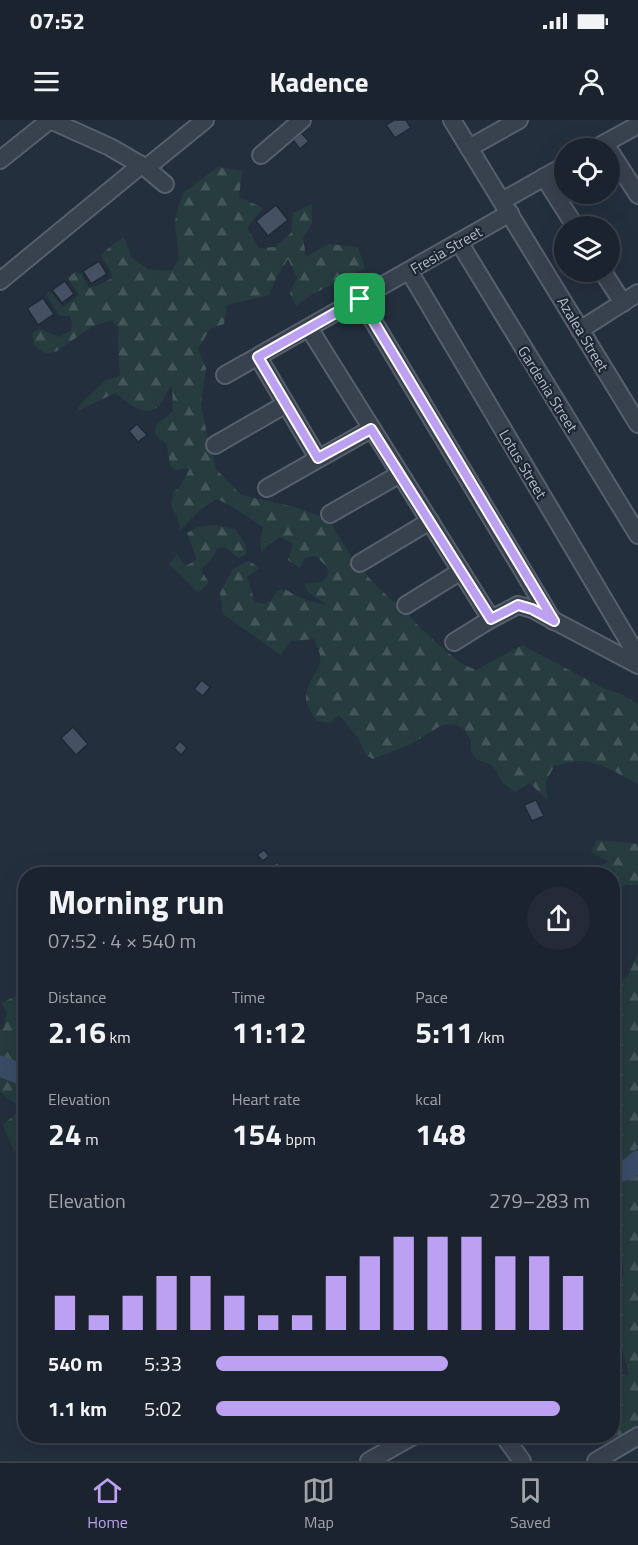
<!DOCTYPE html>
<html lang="en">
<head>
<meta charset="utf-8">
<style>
  body { margin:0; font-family:"Titillium Web",sans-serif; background:#242b36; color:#f1f3f6; height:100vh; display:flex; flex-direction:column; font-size:22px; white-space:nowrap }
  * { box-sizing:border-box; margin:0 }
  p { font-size:20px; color:#a0a4aa }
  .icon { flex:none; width:33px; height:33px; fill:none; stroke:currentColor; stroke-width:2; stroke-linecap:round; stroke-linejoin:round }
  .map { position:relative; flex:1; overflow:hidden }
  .sheet { position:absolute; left:18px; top:747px; width:602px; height:576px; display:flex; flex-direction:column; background:#1b232e; border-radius:24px; box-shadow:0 6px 24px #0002,0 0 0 2px #39404a }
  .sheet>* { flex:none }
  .controls { position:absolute; left:554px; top:18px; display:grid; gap:12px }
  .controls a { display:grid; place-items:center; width:66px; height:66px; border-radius:50%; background:#1b232e; box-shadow:0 6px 24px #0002,0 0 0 2px #39404a; font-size:30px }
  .pin { position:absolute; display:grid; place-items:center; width:51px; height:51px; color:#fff; margin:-26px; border-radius:12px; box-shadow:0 3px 9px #0006 }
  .round { display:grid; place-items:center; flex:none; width:63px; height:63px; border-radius:32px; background:#242b36 }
  .summary { display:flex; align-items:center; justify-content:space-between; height:102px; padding:0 30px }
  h1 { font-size:33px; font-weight:700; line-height:45px }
  .stats { display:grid; grid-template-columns:repeat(3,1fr); gap:9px; height:102px; padding:6px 30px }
  .stats div { display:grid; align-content:center }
  .stats b { font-size:30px; font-weight:700 }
  .stats small { font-size:16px; font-weight:400 }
  .stats p { font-size:16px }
  .chart { height:168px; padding:12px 30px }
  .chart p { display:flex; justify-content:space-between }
  .chart svg { width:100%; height:108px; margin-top:6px; stroke:#bca0f2; stroke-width:6 }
  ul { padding:0 30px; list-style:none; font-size:20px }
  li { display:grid; grid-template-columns:96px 72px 1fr; align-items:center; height:45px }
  li i { height:15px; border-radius:8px; background:#bca0f2 }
  .status { display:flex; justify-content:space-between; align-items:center; height:42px; padding:0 30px; background:#1b232e; direction:ltr }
  .status svg { height:16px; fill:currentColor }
  header { display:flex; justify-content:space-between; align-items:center; height:78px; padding:0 30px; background:#1b232e; font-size:27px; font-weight:700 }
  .menu { display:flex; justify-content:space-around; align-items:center; height:84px; border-top:2px solid #39404a; background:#1b232e; font-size:16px; color:#a0a4aa }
  .menu a { display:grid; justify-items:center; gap:3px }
  .menu .current { color:#bca0f2 }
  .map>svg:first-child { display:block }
  .forest { fill:url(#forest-firs) }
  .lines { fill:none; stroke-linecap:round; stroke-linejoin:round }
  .river { stroke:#394c67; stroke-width:21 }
  .building { fill:#455162; stroke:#1f2835; stroke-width:1.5 }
  .minor-casing { stroke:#565f6c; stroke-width:20 }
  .minor { stroke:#38414e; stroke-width:16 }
  .route-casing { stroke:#fff; stroke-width:12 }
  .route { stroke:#bca0f2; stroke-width:8 }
  .labels { text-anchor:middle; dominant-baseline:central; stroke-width:4.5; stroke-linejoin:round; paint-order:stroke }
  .street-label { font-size:15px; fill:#b4bcc9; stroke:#1d2633 }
</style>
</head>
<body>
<div class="status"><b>07:52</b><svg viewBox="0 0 49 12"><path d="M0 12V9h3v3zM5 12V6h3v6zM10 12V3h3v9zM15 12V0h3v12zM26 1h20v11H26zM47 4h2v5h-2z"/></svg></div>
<header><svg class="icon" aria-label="menu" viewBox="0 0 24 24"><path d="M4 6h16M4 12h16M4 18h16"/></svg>Kadence<svg class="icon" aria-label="person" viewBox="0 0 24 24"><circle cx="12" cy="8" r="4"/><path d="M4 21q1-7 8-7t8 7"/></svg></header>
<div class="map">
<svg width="638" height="1341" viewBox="0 0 638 1341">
  <defs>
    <pattern id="forest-firs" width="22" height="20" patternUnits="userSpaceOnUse" patternTransform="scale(1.5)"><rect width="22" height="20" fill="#263c3f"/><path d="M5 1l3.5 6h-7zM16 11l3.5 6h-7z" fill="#435659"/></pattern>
  </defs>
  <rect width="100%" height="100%" fill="#242f3e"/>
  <g class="forest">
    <path d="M 218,47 L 242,51 L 239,77 L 263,88 L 247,108 L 259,128 L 275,127 L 291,113 L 293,93 L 312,84 L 312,103 L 303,118 L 306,137 L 329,124 L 358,127 L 365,148 L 311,175 L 296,186 L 290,173 L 297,157 L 288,139 L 277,156 L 269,175 L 227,185 L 224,204 L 210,209 L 198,229 L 206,248 L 201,284 L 206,310 L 216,349 L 241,375 L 295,387 L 331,400 L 334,409 L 356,444 L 380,469 L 393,481 L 402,487 L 421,509 L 428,514 L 433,520 L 462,544 L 476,550 L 522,525 L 605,569 L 621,574 L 638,584 L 638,664 C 620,655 599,640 578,641 C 570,642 562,645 554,646 L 546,662 L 547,680 L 530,663 L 515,672 C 510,668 502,663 500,658 C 492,644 493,644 477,640 L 471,632 L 471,620 L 465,610 L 455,604 L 442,605 L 411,624 L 373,639 L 366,635 L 358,618 L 339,595 L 330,603 L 317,601 C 303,580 303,579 313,556 C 315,552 319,548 320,543 C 322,535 317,527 314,519 L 291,521 L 281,535 L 223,494 L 220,473 L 233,449 L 249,441 L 260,448 L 247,457 L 255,482 L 265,484 L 270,481 L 277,471 L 285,469 C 298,478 312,482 327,485 L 308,472 L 304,464 L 322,462 L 328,455 L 327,447 L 316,436 L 305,438 L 300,448 L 288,440 L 293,424 L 280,417 L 268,425 L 261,433 L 260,419 L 263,407 L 233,387 L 217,379 L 200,390 L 180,410 L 178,398 L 171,386 L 173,372 L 180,367 L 190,348 L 176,350 L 170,346 L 167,325 L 155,314 L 156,305 L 173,291 L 172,265 C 166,271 164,280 159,286 C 144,300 127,281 115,273 L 76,292 L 82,282 L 106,260 L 120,256 L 118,221 L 119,209 L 111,200 L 93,206 L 57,231 L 45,234 L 34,225 L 32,213 L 40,209 L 59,217 L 71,211 L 72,204 L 70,196 L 60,196 L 46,175 L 49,171 L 63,187 L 79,175 L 67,157 L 76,152 L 81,154 L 89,168 L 99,165 L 112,158 L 110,150 L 101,135 L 114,123 L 124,117 L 132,138 L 148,149 L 171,151 L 179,139 L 175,102 L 178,87 L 184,72 Z"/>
    <path d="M 213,405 L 235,409 L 245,424 L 247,434 L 238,438 L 225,427 L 218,428 L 210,441 L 201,450 L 209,463 L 198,473 L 169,444 L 177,434 L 185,446 L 197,440 L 187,413 L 198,407 Z"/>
    <path d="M 597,720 L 638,724 L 638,743 L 637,744 L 638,746 L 638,765 L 625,765 L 616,771 L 612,770 L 612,754 L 597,754 L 597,748 L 608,742 L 591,732 Z"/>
    <path d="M 638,833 L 638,1028 L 621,1045 L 612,1048 L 612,863 L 627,858 Z"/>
    <path d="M 25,872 L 25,950 L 0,943 L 0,908 L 3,909 L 7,893 L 1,883 Z"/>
    <path d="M 0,951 L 25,960 L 25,1018 L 14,1031 L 3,1005 L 21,989 L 0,972 Z"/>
    <path d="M 638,1051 L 638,1304 L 629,1315 L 615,1323 L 610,1316 L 612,1316 L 612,1252 L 629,1255 L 616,1206 L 612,1200 L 612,1159 L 624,1155 L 621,1136 L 612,1134 L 612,1064 Z"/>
  </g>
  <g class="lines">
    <g class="river">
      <path d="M 0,946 L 26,956"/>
      <path d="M 612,1053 L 629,1049 L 638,1041"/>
    </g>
  </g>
  <g class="building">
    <path d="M 394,0 L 406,0 L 411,8 L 395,18 L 386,5 Z"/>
    <path d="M 301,13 L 309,21 L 300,29 L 293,20 Z"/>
    <path d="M 276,85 L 288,100 L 268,116 L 256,101 Z"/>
    <path d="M 99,141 L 107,154 L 91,164 L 83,151 Z"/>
    <path d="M 65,161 L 74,174 L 62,183 L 52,170 Z"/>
    <path d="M 43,178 L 54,194 L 38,205 L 27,188 Z"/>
    <path d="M 137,304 L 147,315 L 138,322 L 129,311 Z"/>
    <path d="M 202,560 L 210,567 L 203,576 L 194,569 Z"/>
    <path d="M 73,607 L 88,624 L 76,635 L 61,618 Z"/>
    <path d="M 180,621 L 187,628 L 181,635 L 174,628 Z"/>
    <path d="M 536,680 L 544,696 L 532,701 L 524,685 Z"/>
    <path d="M 264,730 L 269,736 L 263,741 L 257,735 Z"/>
    <path d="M 277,742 L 287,752 L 285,754 L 277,754 L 271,748 Z"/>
  </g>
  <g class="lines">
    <defs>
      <g id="minor">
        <path d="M 50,0 L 110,27 L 146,48 L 165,64"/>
        <path d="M 452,0 L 638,304"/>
        <path d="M 469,28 L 519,0"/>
        <path d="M 596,28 L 638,5"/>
        <path d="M 609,30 L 638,75"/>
        <path d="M 261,35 L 302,0"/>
        <path d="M 0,40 L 50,0"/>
        <path d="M 146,48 L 205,0"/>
        <path d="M 544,57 L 575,106"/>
        <path d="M 502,81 L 564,46"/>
        <path d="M 459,122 L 638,415"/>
        <path d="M 409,151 L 638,537"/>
        <path d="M 603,152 L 623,183"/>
        <path d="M 0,161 L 141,45"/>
        <path d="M 360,179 L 553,501"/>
        <path d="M 309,208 L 491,499"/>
        <path d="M 580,210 L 638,173"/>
        <path d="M 258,237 L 318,338"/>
        <path d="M 225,255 L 510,93"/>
        <path d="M 215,325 L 286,284"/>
        <path d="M 267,368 L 371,309"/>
        <path d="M 330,394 L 400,354"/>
        <path d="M 360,443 L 430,401"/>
        <path d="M 406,485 L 461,451"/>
        <path d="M 454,522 L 491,499 L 518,485 L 532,489 L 638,545"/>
        <path d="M 504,1316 L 522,1341"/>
        <path d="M 369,1341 L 413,1316"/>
        <path d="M 596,1341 L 638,1316"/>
      </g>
    </defs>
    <use href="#minor" class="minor-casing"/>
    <use href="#minor" class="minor"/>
  </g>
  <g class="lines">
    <defs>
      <path id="route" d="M 360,179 L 554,501 L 532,489 L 518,485 L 491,499 L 371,309 L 318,338 L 258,237 Z"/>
    </defs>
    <use href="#route" class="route-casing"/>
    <use href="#route" class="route"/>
  </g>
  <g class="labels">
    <g class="street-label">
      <text transform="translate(446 130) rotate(-30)">Fresia Street</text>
      <text transform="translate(583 214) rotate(59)">Azalea Street</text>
      <text transform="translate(548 269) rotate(58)">Gardenia Street</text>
      <text transform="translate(523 344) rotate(59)">Lotus Street</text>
    </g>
  </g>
</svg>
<div class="controls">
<a><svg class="icon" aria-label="locate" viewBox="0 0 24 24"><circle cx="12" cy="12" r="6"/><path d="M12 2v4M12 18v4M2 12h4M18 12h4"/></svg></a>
<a><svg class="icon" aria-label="layers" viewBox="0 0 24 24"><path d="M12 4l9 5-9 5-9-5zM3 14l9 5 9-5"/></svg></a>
</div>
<div class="pin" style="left:360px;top:179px;background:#1e9e55"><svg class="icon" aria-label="arrive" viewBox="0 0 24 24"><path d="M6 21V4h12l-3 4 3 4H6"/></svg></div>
<section class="sheet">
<div class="summary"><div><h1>Morning run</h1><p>07:52 · 4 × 540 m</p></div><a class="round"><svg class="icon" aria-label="share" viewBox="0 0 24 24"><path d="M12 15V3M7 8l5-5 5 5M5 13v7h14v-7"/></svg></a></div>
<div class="stats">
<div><p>Distance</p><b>2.16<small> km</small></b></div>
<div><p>Time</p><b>11:12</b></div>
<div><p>Pace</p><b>5:11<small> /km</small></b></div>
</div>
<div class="stats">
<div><p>Elevation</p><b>24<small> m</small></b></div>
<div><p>Heart rate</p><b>154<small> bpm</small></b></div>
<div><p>kcal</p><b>148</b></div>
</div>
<div class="chart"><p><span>Elevation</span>279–283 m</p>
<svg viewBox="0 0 160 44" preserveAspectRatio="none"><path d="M5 44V30M15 44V38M25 44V30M35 44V22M45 44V22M55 44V30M65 44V38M75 44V38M85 44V22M95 44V14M105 44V6M115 44V6M125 44V6M135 44V14M145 44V14M155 44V22"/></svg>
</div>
<ul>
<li><b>540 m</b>5:33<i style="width:62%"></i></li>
<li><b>1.1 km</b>5:02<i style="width:92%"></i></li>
</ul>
</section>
</div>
<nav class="menu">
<a class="current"><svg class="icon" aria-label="home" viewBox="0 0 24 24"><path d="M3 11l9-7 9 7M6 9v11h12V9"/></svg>Home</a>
<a><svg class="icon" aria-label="map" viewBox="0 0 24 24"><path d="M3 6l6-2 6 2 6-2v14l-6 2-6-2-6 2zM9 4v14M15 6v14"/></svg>Map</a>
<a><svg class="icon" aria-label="saved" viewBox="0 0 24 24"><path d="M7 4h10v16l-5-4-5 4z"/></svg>Saved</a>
</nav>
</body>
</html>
